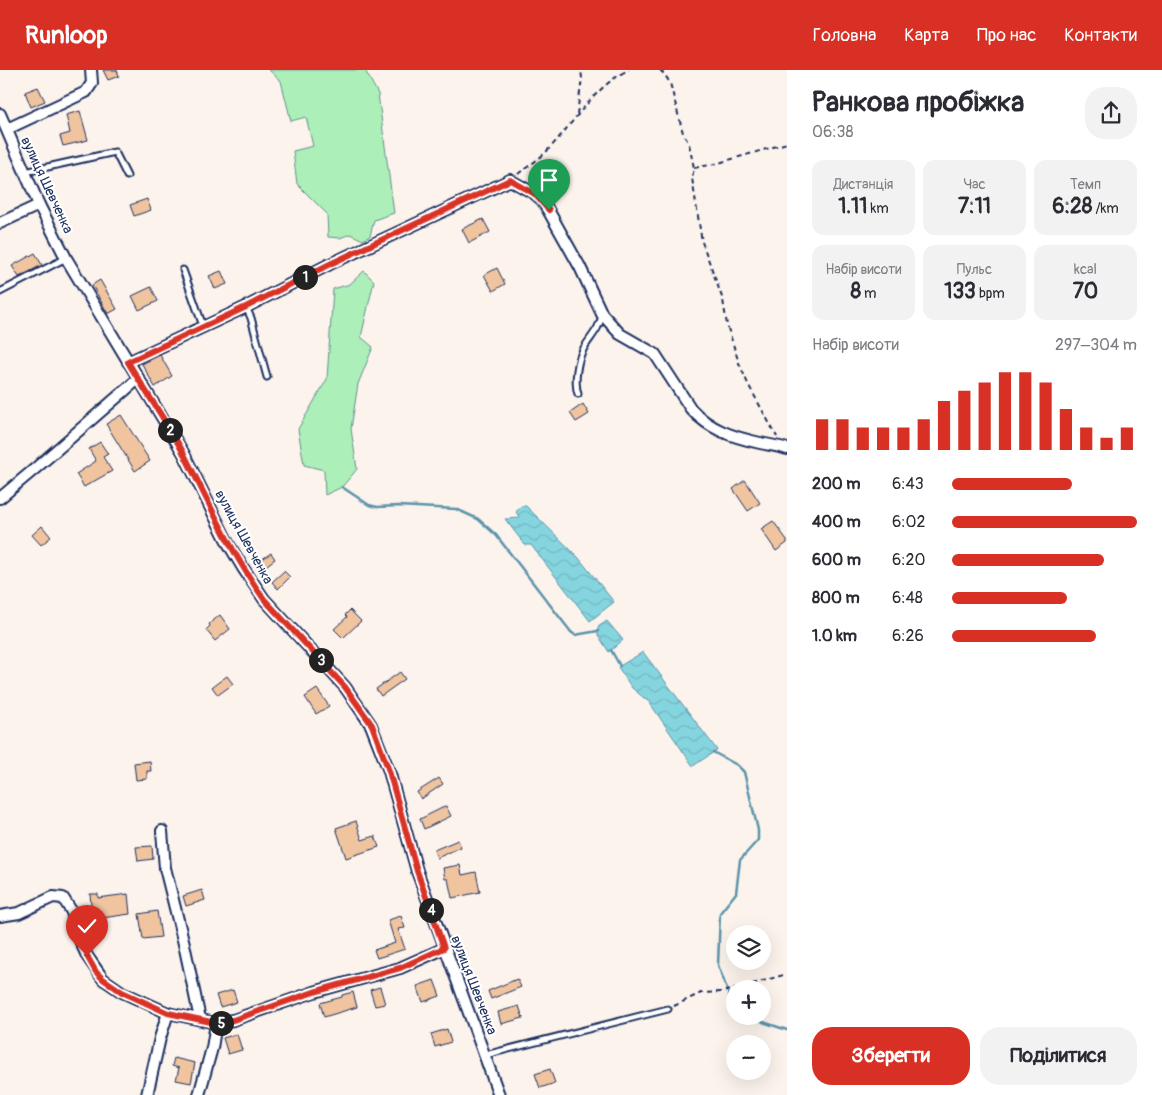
<!DOCTYPE html>
<html lang="uk">
<head>
<meta charset="utf-8">
<style>
  body { margin:0; font-family:Pangolin,sans-serif; background:#f2f2f3; color:#2b2b33; height:100vh; display:flex; flex-direction:column; font-size:19px; white-space:nowrap }
  * { box-sizing:border-box; margin:0 }
  p { font-size:16px; color:#7c7c81 }
  .icon { flex:none; width:28px; height:28px; fill:none; stroke:currentColor; stroke-width:2; stroke-linecap:round; stroke-linejoin:round }
  .map { position:relative; flex:1; overflow:hidden }
  .side { display:flex; flex-direction:column; background:#fff; width:375px }
  .side>* { flex:none }
  .buttons { position:absolute; left:726px; top:855px; display:grid; gap:10px }
  .buttons a { display:grid; place-items:center; width:45px; height:45px; border-radius:50%; background:#fff; box-shadow:0 5px 20px #0002; font-size:25px }
  .pin { position:absolute; display:grid; place-items:center; width:42px; height:42px; color:#fff; margin:-51px -21px; border-radius:50% 50% 50% 0; rotate:-45deg; box-shadow:0 0 5px #0007 }
  .pin .icon { rotate:45deg }
  .km { position:absolute; width:25px; height:25px; margin:-12px; border-radius:50%; background:#222; color:#fff; font-size:14px; line-height:25px; text-align:center }
  .round { display:grid; place-items:center; flex:none; width:52px; height:52px; border-radius:20px; background:#f2f2f3 }
  .summary { display:flex; align-items:center; justify-content:space-between; height:85px; padding:0 25px }
  h1 { font-size:28px; font-weight:700; line-height:38px }
  .metrics { display:grid; grid-template-columns:repeat(3,1fr); gap:8px; height:85px; padding:5px 25px }
  .metrics div { display:grid; align-content:center; border-radius:12px; background:#f2f2f3; text-align:center }
  .metrics b { font-size:21px; font-weight:700 }
  .metrics small { font-size:14px; font-weight:400 }
  .metrics p { font-size:14px }
  .chart { height:140px; padding:10px 25px }
  .chart p { display:flex; justify-content:space-between }
  .chart svg { width:100%; height:90px; margin-top:5px; stroke:#d93025; stroke-width:6 }
  .primary-button { display:flex; gap:10px; margin-top:auto; padding:10px 25px }
  .primary-button a { flex:1; height:58px; border-radius:20px; background:#d93025; color:#fff; font-size:20px; font-weight:700; line-height:58px; text-align:center }
  .primary-button a+a { background:#f2f2f3; color:#2b2b33 }
  ul { padding:0 25px; list-style:none; font-size:16px }
  li { display:grid; grid-template-columns:80px 60px 1fr; align-items:center; height:38px }
  li i { height:12px; border-radius:6px; background:#d93025 }
  header { display:flex; align-items:center; gap:30px; box-sizing:border-box; height:70px; padding:0 25px; background:#d93025; color:#fff }
  header strong { font-size:24px }
  nav { display:flex; gap:28px; margin-inline-start:auto; font-size:18px }
  main { display:flex; flex:1; min-height:0 }
  .map>svg:first-child { display:block }
  .green { fill:#acefb9; stroke:#648f8c }
  .water { fill:url(#water-waves); stroke:#5b93ab }
  .lines { fill:none; stroke-linecap:round; stroke-linejoin:round }
  .stream { stroke:#5b93ab; stroke-width:2.5 }
  .building { fill:#f0c49f; stroke:#1b2f5e }
  .lane-casing { stroke:#1b2f5e; stroke-width:9 }
  .street-casing { stroke:#1b2f5e; stroke-width:14 }
  .path { stroke:#1b2f5e; stroke-width:2; stroke-dasharray:5 4; stroke-linecap:butt }
  .lane { stroke:#fff; stroke-width:5 }
  .street { stroke:#fff; stroke-width:10 }
  .route-casing { stroke:#fff; stroke-width:10 }
  .route { stroke:#d93025; stroke-width:6 }
  .labels { text-anchor:middle; dominant-baseline:central; stroke-width:4; stroke-linejoin:round; paint-order:stroke }
  .street-label { font-size:14px; fill:#1b2f5e; stroke:#fff }
</style>
</head>
<body>
<header>
<strong>Runloop</strong>
<nav><a>Головна</a><a>Карта</a><a>Про нас</a><a>Контакти</a></nav>
</header>
<main>
<div class="map">
<svg width="787" height="1025" viewBox="0 0 787 1025">
  <defs>
    <pattern id="water-waves" width="16" height="10" patternUnits="userSpaceOnUse" patternTransform="scale(1.25)"><rect width="16" height="10" fill="#85d5df"/><path d="M0 5q4-4 8 0t8 0" fill="none" stroke="#72b7c2"/></pattern>
  </defs>
  <rect width="100%" height="100%" fill="#fcf3ec"/>
  <filter id="ink" filterUnits="userSpaceOnUse"><feTurbulence type="fractalNoise" baseFrequency=".02" numOctaves="2"/><feDisplacementMap in="SourceGraphic" scale="10" xChannelSelector="R" yChannelSelector="G"/><feConvolveMatrix kernelMatrix="1 2 1 2 8 2 1 2 1" color-interpolation-filters="sRGB"/></filter>
  <g filter="url(#ink)">
    <g class="green">
      <path d="M 269,0 L 365,0 L 378,24 L 394,143 L 374,150 L 370,166 L 363,170 L 350,164 L 340,168 L 328,167 L 327,144 L 297,114 L 293,81 L 313,76 L 306,47 L 291,51 L 281,11 Z"/>
      <path d="M 364,201 L 374,211 L 361,267 L 373,277 L 358,314 L 351,359 L 357,399 L 342,417 L 325,425 L 324,400 L 304,395 L 298,359 L 327,309 L 333,219 L 350,214 Z"/>
    </g>
    <g class="water">
      <path d="M 521,436 L 526,436 L 578,487 L 614,532 L 590,551 L 531,475 L 525,475 L 505,449 L 520,448 L 516,442 Z"/>
      <path d="M 607,551 L 623,570 L 609,582 L 598,565 L 598,557 Z"/>
      <path d="M 643,582 L 717,680 L 693,696 L 649,632 L 632,618 L 618,597 Z"/>
    </g>
    <g class="lines">
      <g class="stream">
        <path d="M 342,417 L 369,435 L 377,437 L 398,436 L 456,439 L 478,449 L 496,465 L 571,562 L 575,565 L 598,561"/>
        <path d="M 611,580 L 620,596"/>
        <path d="M 713,682 L 737,695 L 744,702 L 758,760 L 758,770 L 740,790 L 736,823 L 720,843 L 718,895 L 729,925 L 735,933"/>
        <path d="M 753,946 L 763,952 L 787,960"/>
      </g>
    </g>
    <g class="building">
      <path d="M 103,0 L 117,0 L 119,6 L 108,10 Z"/>
      <path d="M 38,17 L 45,31 L 31,37 L 25,22 Z"/>
      <path d="M 80,41 L 88,70 L 63,76 L 60,66 L 70,63 L 66,45 Z"/>
      <path d="M 147,129 L 151,140 L 134,146 L 130,135 Z"/>
      <path d="M 483,149 L 490,162 L 469,173 L 462,159 Z"/>
      <path d="M 35,183 L 42,195 L 19,207 L 12,196 Z"/>
      <path d="M 497,198 L 505,214 L 493,221 L 484,205 Z"/>
      <path d="M 221,201 L 227,214 L 215,219 L 209,206 Z"/>
      <path d="M 100,210 L 117,239 L 108,244 L 92,215 Z"/>
      <path d="M 151,217 L 158,231 L 139,240 L 132,226 Z"/>
      <path d="M 160,285 L 172,306 L 155,317 L 142,294 Z"/>
      <path d="M 583,334 L 589,344 L 576,352 L 570,343 Z"/>
      <path d="M 121,345 L 150,391 L 135,401 L 106,354 Z"/>
      <path d="M 100,372 L 108,384 L 103,387 L 112,401 L 84,417 L 76,404 L 96,391 L 89,379 Z"/>
      <path d="M 745,410 L 760,433 L 748,441 L 733,419 Z"/>
      <path d="M 773,451 L 787,470 L 787,473 L 776,481 L 761,459 Z"/>
      <path d="M 42,456 L 51,467 L 41,475 L 32,465 Z"/>
      <path d="M 271,483 L 275,489 L 263,498 L 258,492 Z"/>
      <path d="M 284,501 L 290,507 L 278,519 L 272,512 Z"/>
      <path d="M 350,540 L 361,551 L 343,568 L 334,559 L 347,547 L 345,545 Z"/>
      <path d="M 220,545 L 230,559 L 215,571 L 206,560 L 210,556 L 209,554 Z"/>
      <path d="M 400,602 L 405,609 L 381,626 L 376,619 Z"/>
      <path d="M 227,606 L 233,614 L 218,625 L 212,617 Z"/>
      <path d="M 317,619 L 329,636 L 316,644 L 305,627 Z"/>
      <path d="M 150,691 L 151,701 L 147,701 L 147,709 L 136,710 L 134,693 Z"/>
      <path d="M 439,708 L 443,714 L 421,729 L 417,722 Z"/>
      <path d="M 446,736 L 451,746 L 424,759 L 420,749 Z"/>
      <path d="M 356,751 L 362,770 L 375,766 L 379,777 L 346,788 L 336,758 Z"/>
      <path d="M 458,770 L 461,777 L 437,788 L 434,780 Z"/>
      <path d="M 152,776 L 153,789 L 138,791 L 136,777 Z"/>
      <path d="M 460,795 L 462,805 L 476,802 L 480,822 L 452,828 L 448,809 L 445,809 L 443,798 Z"/>
      <path d="M 202,820 L 205,830 L 186,836 L 183,826 Z"/>
      <path d="M 90,824 L 98,824 L 98,828 L 128,824 L 130,844 L 102,848 L 105,865 L 94,867 Z"/>
      <path d="M 157,841 L 161,867 L 143,869 L 139,844 Z"/>
      <path d="M 401,846 L 405,858 L 398,859 L 405,879 L 377,888 L 374,880 L 395,873 L 388,850 Z"/>
      <path d="M 517,909 L 521,917 L 491,929 L 488,921 Z"/>
      <path d="M 434,910 L 440,926 L 423,932 L 417,916 Z"/>
      <path d="M 380,917 L 385,934 L 375,936 L 370,920 Z"/>
      <path d="M 233,920 L 237,932 L 220,937 L 216,925 Z"/>
      <path d="M 353,922 L 357,937 L 324,947 L 320,933 L 342,927 L 342,925 Z"/>
      <path d="M 519,936 L 523,948 L 501,954 L 498,942 Z"/>
      <path d="M 447,959 L 451,972 L 435,977 L 431,964 Z"/>
      <path d="M 237,964 L 242,980 L 228,984 L 223,968 Z"/>
      <path d="M 174,988 L 195,993 L 191,1013 L 176,1010 L 179,998 L 172,996 Z"/>
      <path d="M 550,999 L 555,1013 L 540,1018 L 535,1004 Z"/>
    </g>
    <g class="lines">
      <defs>
        <g id="lane">
          <path d="M 25,102 L 115,82 L 127,106"/>
          <path d="M 183,200 L 203,256"/>
          <path d="M 0,222 L 66,188"/>
          <path d="M 246,237 L 251,248 L 267,307"/>
          <path d="M 578,324 C 574,312 577,290 584,278 C 591,266 600,259 602,244"/>
          <path d="M 485,985 L 668,939"/>
        </g>
        <g id="street">
          <path d="M 0,44 L 39,135 L 66,188 L 184,384 L 228,473 L 243,498 L 264,529 L 345,617 L 371,655 L 389,701 L 417,801 L 499,1025"/>
          <path d="M 7,59 L 86,22 L 92,13 L 91,0"/>
          <path d="M 0,153 L 39,135"/>
          <path d="M 128,292 L 246,237 L 330,194 L 510,110 L 535,124 L 543,131 L 580,197 L 602,244 L 620,264 L 655,284 L 691,339 C 710,360 733,367 760,373 C 769,375 779,376 787,379"/>
          <path d="M 0,428 L 37,397 L 138,309"/>
          <path d="M 162,761 L 165,798 L 184,874 L 200,949"/>
          <path d="M 0,846 L 19,843 L 53,827 L 63,828 L 72,842 L 78,866 L 87,886 L 103,909 L 122,922 L 168,943 L 216,953 L 233,950 L 314,922 L 400,898 L 445,878"/>
          <path d="M 147,1025 L 160,968 L 168,943"/>
          <path d="M 199,1025 L 212,978 L 216,953"/>
        </g>
      </defs>
      <use href="#lane" class="lane-casing"/>
      <use href="#street" class="street-casing"/>
      <g class="path">
        <path d="M 660,0 L 665,5 L 670,13 L 683,63 L 689,74 L 694,98 L 692,108 L 702,172 L 723,230 L 727,255 L 739,293 L 748,314 L 777,367"/>
        <path d="M 577,44 L 582,8 L 581,0"/>
        <path d="M 694,98 L 715,94 L 787,73"/>
        <path d="M 518,104 C 527,97 538,90 546,82 C 570,58 597,13 629,0"/>
        <path d="M 735,919 L 787,904"/>
        <path d="M 674,936 L 701,923 L 722,922 L 735,919"/>
      </g>
      <use href="#lane" class="lane"/>
      <use href="#street" class="street"/>
    </g>
  </g>
  <g class="lines" filter="url(#ink)">
    <defs>
      <path id="route" d="M 87,886 L 96,902 L 103,909 L 122,922 L 168,943 L 216,953 L 233,950 L 314,922 L 400,898 L 444,878 L 417,801 L 389,701 L 372,655 L 345,617 L 264,529 C 232,484 210,435 185,386 C 168,353 146,323 128,292 L 246,237 L 330,194 L 510,110 L 535,124 L 549,140"/>
    </defs>
    <use href="#route" class="route-casing"/>
    <use href="#route" class="route"/>
  </g>
  <g class="labels">
    <g class="street-label">
      <text transform="translate(47 115) rotate(65)">вулиця Шевченка</text>
      <text transform="translate(244 467) rotate(61)">вулиця Шевченка</text>
      <text transform="translate(474 915) rotate(69)">вулиця Шевченка</text>
    </g>
  </g>
</svg>
<div class="buttons">
<a><svg class="icon" aria-label="layers" viewBox="0 0 24 24"><path d="M12 4l9 5-9 5-9-5zM3 14l9 5 9-5"/></svg></a>
<a>+</a>
<a>−</a>
</div>
<div class="pin" style="left:549px;top:140px;background:#1e9e55"><svg class="icon" aria-label="arrive" viewBox="0 0 24 24"><path d="M6 21V4h12l-3 4 3 4H6"/></svg></div>
<div class="pin" style="left:87px;top:886px;background:#d93025"><svg class="icon" aria-label="check" viewBox="0 0 24 24"><path d="M5 12l5 5 9-10"/></svg></div>
<b class="km" style="left:305px;top:207px">1</b>
<b class="km" style="left:170px;top:360px">2</b>
<b class="km" style="left:321px;top:590px">3</b>
<b class="km" style="left:431px;top:840px">4</b>
<b class="km" style="left:221px;top:953px">5</b>
</div>
<section class="side">
<div class="summary"><div><h1>Ранкова пробіжка</h1><p>06:38</p></div><a class="round"><svg class="icon" aria-label="share" viewBox="0 0 24 24"><path d="M12 15V3M7 8l5-5 5 5M5 13v7h14v-7"/></svg></a></div>
<div class="metrics">
<div><p>Дистанція</p><b>1.11<small> km</small></b></div>
<div><p>Час</p><b>7:11</b></div>
<div><p>Темп</p><b>6:28<small> /km</small></b></div>
</div>
<div class="metrics">
<div><p>Набір висоти</p><b>8<small> m</small></b></div>
<div><p>Пульс</p><b>133<small> bpm</small></b></div>
<div><p>kcal</p><b>70</b></div>
</div>
<div class="chart"><p><span>Набір висоти</span>297–304 m</p>
<svg viewBox="0 0 160 44" preserveAspectRatio="none"><path d="M5 44V29M15 44V29M25 44V33M35 44V33M45 44V33M55 44V29M65 44V20M75 44V15M85 44V11M95 44V6M105 44V6M115 44V11M125 44V24M135 44V33M145 44V38M155 44V33"/></svg>
</div>
<ul>
<li><b>200 m</b>6:43<i style="width:65%"></i></li>
<li><b>400 m</b>6:02<i style="width:100%"></i></li>
<li><b>600 m</b>6:20<i style="width:82%"></i></li>
<li><b>800 m</b>6:48<i style="width:62%"></i></li>
<li><b>1.0 km</b>6:26<i style="width:78%"></i></li>
</ul>
<div class="primary-button"><a>Зберегти</a><a>Поділитися</a></div>
</section>
</main>
</body>
</html>
